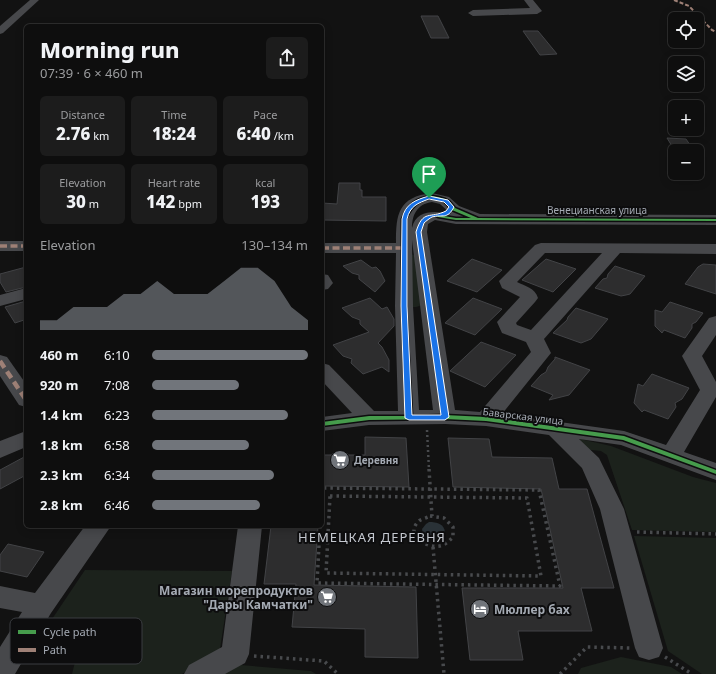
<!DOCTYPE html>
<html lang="en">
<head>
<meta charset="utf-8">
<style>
  body { margin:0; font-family:"Noto Sans",sans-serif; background:#1c1c1c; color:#f1f3f6; height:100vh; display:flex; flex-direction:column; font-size:15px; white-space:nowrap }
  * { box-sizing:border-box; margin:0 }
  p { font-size:13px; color:#9b9c9e }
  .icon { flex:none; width:22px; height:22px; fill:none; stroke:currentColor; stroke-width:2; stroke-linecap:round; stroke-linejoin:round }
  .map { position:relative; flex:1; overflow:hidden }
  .details { position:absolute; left:24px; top:24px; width:300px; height:504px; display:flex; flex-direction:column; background:#0e0e0e; border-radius:6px; box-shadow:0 2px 10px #0003,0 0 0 1px #2e2e2e }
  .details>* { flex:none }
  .controls { position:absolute; left:668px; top:12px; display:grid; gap:8px }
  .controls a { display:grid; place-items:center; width:36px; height:36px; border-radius:6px; background:#0e0e0e; box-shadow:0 2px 10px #0003,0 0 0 1px #2e2e2e; font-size:20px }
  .pin { position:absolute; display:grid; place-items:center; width:34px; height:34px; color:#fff; margin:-41px -17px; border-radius:50% 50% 50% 0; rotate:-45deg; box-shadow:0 0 4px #0007 }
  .pin .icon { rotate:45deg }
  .round { display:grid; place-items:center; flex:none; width:42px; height:42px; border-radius:6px; background:#1c1c1c }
  .headline { display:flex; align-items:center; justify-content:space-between; height:68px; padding:0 16px }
  h1 { font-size:22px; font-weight:800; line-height:30px }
  .metrics { display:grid; grid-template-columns:repeat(3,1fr); gap:6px; height:68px; padding:4px 16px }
  .metrics div { display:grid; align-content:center; border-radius:6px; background:#1c1c1c; text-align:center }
  .metrics b { font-size:17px; font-weight:800 }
  .metrics small { font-size:11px; font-weight:400 }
  .metrics p { font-size:11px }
  .chart { height:112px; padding:8px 16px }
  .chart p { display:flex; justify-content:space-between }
  .chart svg { width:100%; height:72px; margin-top:4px; fill:#71757b; opacity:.7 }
  ul { padding:0 16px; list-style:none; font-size:13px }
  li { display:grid; grid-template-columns:64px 48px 1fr; align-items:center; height:30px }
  li i { height:10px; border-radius:5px; background:#71757b }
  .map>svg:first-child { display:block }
  .green { fill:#1c221c }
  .water { fill:#2a3237 }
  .building { fill:#2d2d2e; stroke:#424346 }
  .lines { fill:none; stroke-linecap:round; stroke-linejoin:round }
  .path-far1 { stroke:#484a4d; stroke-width:2.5; stroke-dasharray:2 3; stroke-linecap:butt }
  .path { stroke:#484a4d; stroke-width:3.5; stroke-dasharray:2.5 4; stroke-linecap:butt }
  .minor { fill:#47484b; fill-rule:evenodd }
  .quiet-far2 { stroke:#9e8076; stroke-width:2; stroke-dasharray:4 2; stroke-linecap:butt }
  .quiet-far1 { stroke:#9e8076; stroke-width:3.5; stroke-dasharray:7 3.5; stroke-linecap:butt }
  .quiet { stroke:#9e8076; stroke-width:4.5; stroke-dasharray:8 4.5; stroke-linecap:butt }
  .cycleway-casing { stroke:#0d0d0e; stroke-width:3 }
  .cycleway { fill:#469c4c; fill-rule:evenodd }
  .route { fill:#1a73e8; stroke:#fff; fill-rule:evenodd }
  .labels { text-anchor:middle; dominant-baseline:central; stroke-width:4; stroke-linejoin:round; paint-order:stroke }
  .street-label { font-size:10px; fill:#a4aab3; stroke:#0d0d0e }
  .poi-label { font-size:10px; font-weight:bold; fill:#a4aab3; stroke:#0d0d0e; text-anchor:start }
  .near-poi-label { font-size:12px; font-weight:bold; fill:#a4aab3; stroke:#0d0d0e; text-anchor:end }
  .near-neighbourhood-label { font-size:13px; letter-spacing:1px; fill:#c4c8cf; stroke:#0d0d0e }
  .key { fill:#0d0d0e; stroke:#3a3c40; stroke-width:1 }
  .key-label { font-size:11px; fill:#a4aab3 }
</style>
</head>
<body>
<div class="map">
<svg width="716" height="674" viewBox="0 0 716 674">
  <rect width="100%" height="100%" fill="#121212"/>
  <g class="green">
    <path d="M 411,254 L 416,256 L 422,305 L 416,307 L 411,307 Z"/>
    <path d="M 580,439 L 611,446 L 693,477 L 716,483 L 716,532 L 632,530 L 607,455 L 601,451 L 582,449 Z"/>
    <path d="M 634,536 L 716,538 L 716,674 L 702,674 L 668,651 Z"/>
    <path d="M 85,570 L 232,571 L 220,649 L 214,656 L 182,674 L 72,674 L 82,635 L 62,633 L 55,647 L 36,643 Z"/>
    <path d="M 621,657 L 671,667 L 682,674 L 578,674 L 581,668 Z"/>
    <path d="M 240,665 L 311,671 L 316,674 L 215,674 Z"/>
  </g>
  <path class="water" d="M 429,522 C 437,522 444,524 445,532 L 443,537 L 433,540 L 423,535 L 422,529 L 426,524 Z"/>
  <g class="building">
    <path d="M 421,16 L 438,16 L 449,38 L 431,38 Z"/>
    <path d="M 523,31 L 538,31 L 557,54 L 540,55 Z"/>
    <path d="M 667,138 L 686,139 L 694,151 L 675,151 Z"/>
    <path d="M 339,183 L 360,183 L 360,190 L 362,190 L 362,197 L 386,197 L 386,221 L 322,220 L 322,203 L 337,204 Z"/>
    <path d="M 472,259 L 502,270 L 477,292 L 447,281 Z"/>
    <path d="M 546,259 L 576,269 L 553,292 L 522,280 Z"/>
    <path d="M 361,260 L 372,268 L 376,267 L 380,271 L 385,281 L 375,292 L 359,279 L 359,275 L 352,273 L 343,266 Z"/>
    <path d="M 703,264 L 716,265 L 716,294 L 685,284 L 698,267 Z"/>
    <path d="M 615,266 L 645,276 L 630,294 L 626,295 L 621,296 L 595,288 L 603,279 L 607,278 L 608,274 Z"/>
    <path d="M 26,267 L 26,287 L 6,292 L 0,282 L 0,274 Z"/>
    <path d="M 370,298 L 382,309 L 387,307 L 394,319 L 394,326 L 378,343 L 382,347 L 389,360 L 389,372 L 382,367 L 363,374 L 351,363 L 352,359 L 343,356 L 333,345 L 369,332 L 360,324 L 360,320 L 352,317 L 342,308 Z"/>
    <path d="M 473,298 L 502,309 L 475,335 L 445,323 Z"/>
    <path d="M 26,301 L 26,323 L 24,320 L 15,323 L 5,307 Z"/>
    <path d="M 670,302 L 703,313 L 696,322 L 692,324 L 692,328 L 685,338 L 664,330 L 662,333 L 655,326 L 655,310 L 662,312 Z"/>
    <path d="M 576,308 L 608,319 L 591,339 L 581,343 L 553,333 L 567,320 L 568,317 Z"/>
    <path d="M 481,342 L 516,355 L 485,387 L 450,371 Z"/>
    <path d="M 555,357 L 590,370 L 569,395 L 549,400 L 553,395 L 531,386 L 541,375 L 546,372 L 548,367 L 555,359 Z"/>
    <path d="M 652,374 L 689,388 L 682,399 L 675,403 L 676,407 L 668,419 L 644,410 L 642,412 L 634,403 L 638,384 L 643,386 Z"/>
    <path d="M 365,437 L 406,438 L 409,487 L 322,486 L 322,455 L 365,455 Z"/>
    <path d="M 448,438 L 489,439 L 492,457 L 552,458 L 559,489 L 587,489 L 614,588 L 581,588 L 592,631 L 518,631 L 523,660 L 470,660 L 462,588 L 563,588 L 541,489 L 453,487 Z"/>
    <path d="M 26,456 L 26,475 L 0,489 L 0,470 Z"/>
    <path d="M 271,526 L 318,526 L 314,585 L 416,587 L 418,658 L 365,657 L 365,629 L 292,627 L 296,584 L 264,584 Z"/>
    <path d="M 8,544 L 44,552 L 27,577 L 0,571 L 0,555 Z"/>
  </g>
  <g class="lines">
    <path class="path-far1" d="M 427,430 L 429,470"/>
    <g class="path">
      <path d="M 429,469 L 432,516"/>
      <path d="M 330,496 L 527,498 L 541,576 L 326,573 Z"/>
      <path d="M 430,516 L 444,518 L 453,527 L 453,537 C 450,540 447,543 443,545 C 429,551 403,535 419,521 C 421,519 427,518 430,516 Z"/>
      <path d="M 320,526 L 317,583 L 560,586 L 539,490 L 322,488 L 322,495"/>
      <path d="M 637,532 L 716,534"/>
      <path d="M 433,547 L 444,674"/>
      <path d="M 254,656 L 324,661 L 338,674"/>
      <path d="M 665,657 L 692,674"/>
      <path d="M 560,674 L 587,647 L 630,648"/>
    </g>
    <g class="minor">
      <path d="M 30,0 L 39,0 L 3,33 L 0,34 L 0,26 Z"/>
      <path d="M 524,0 L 533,0 L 542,11 L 537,14 L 473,16 L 468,13 L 473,10 L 530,8 Z"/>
      <path d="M 432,193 L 449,197 L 459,206 L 480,214 L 716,215 L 716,225 L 456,224 L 435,220 L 428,224 L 427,232 L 455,410 L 480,412 L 531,352 L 526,342 L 502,333 L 497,322 L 520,297 L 502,288 L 499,281 L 535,245 L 541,243 L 716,244 L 716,254 L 620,253 L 544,339 L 551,353 L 502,414 L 624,431 L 666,445 L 700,390 L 682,356 L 709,318 L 716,316 L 716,335 L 702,356 L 716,382 L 716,397 L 684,452 L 716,463 L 716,480 L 621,445 L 579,439 L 599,458 L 624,509 L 663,648 L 659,657 L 649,660 L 639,657 L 635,648 L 600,509 L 582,468 L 549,435 L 486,426 L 445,424 L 369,425 L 322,431 L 322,417 L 352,413 L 322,381 L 322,363 L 329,365 L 374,411 L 398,411 L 395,306 L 396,253 L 322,253 L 322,243 L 396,243 C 396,214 398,197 432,193 ZM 432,202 L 440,204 L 451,214 C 436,211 416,209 412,228 C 412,215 417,204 432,202 ZM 412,240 L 433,410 L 419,410 L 413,306 ZM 545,253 L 602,253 L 531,330 L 517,325 L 516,323 L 535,302 L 538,298 C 535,288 525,286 517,282 Z"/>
      <rect x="0" y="241" width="26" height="10"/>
      <path d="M 322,274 L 328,275 L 333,283 L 328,289 L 322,290 Z"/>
      <path d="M 26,288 L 26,299 L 0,306 L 0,295 Z"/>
      <path d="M 0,355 L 7,357 L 26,384 L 26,407 L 19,405 L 0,376 Z"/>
      <path d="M 26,431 L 26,447 L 0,458 L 0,441 Z"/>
      <path d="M 85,526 L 111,526 L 51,613 L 15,674 L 0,674 L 0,647 L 22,612 L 0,608 L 0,586 L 35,593 Z"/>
      <path d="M 238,526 L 262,526 L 249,654 L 245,663 L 225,674 L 184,674 L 189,665 L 222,647 Z"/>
    </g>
    <path class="quiet-far2" d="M 674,0 L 689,6 L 712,30 L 716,32"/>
    <g class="quiet-far1">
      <path d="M 0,246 L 26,246"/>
      <path d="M 322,248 L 404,248"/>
    </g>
    <path class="quiet" d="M 0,361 L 26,400"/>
    <defs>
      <path id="cycleway" d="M 432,196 L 438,197 L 445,199 L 449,201 L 455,208 L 478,218 L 716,219 L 716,221 L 456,220 L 438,217 L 436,216 L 438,215 L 456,218 L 471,218 L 452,210 C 449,207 447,203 443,201 C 426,193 412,204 406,219 L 406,306 L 412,416 L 445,415 L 486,417 L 624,436 L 716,470 L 716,474 L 623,440 L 486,421 L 445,419 L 369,420 L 322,426 L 322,422 L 369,416 L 406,416 L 402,306 L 402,219 C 408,204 416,198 432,196 Z"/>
    </defs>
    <use href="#cycleway" class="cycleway-casing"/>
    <use href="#cycleway" class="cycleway"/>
  </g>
  <path class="route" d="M 429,196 L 448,200 L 454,207 C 447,220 443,214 432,217 C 430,218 426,221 424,223 L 421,232 L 449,417 L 445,420 L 409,420 L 405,418 L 401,306 L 402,219 C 405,204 415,200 429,196 ZM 429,199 L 444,202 L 449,207 L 446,211 C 430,219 423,209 416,232 L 441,415 L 412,415 L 407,306 L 407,219 C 410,206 418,203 429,199 Z"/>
  <defs>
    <symbol id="supermarket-disc" viewBox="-11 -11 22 22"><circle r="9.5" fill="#71757b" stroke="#0d0d0e"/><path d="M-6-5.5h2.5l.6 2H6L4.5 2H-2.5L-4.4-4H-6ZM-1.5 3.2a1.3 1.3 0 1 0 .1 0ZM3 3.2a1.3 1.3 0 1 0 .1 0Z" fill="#fff"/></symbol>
    <symbol id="hotel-disc" viewBox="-11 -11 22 22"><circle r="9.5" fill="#71757b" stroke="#0d0d0e"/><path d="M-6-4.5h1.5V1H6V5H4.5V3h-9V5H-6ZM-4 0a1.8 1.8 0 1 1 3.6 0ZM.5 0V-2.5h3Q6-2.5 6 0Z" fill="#fff"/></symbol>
  </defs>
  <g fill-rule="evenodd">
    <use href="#supermarket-disc" x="329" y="449" width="22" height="22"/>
    <use href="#supermarket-disc" x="316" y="586" width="22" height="22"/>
    <use href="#hotel-disc" x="469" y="598" width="22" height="22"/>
  </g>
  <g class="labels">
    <g class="street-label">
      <text x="597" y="210">Венецианская улица</text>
      <text transform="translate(523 416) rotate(7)">Баварская улица</text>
    </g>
    <g class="poi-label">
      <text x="354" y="460">Деревня</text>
    </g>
    <g class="near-poi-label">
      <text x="313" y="590">Магазин морепродуктов<tspan x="313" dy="14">"Дары Камчатки"</tspan></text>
      <text x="494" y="609" text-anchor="start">Мюллер бах</text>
    </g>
    <g class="near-neighbourhood-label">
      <text x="372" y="537">НЕМЕЦКАЯ ДЕРЕВНЯ</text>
    </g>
  </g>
  <rect x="10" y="618" width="132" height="46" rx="6" class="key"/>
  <rect x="18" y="630" width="18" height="4" fill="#469c4c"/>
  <rect x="18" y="648" width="18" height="4" fill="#9e8076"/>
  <g class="key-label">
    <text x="43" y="636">Cycle path</text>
    <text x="43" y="654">Path</text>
  </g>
</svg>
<div class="controls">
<a><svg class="icon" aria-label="locate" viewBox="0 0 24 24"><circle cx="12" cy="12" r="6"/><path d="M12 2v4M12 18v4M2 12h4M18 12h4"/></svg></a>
<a><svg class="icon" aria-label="layers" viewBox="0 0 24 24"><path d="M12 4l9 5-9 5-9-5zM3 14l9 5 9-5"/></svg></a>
<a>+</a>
<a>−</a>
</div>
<div class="pin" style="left:429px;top:198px;background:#1e9e55"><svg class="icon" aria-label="arrive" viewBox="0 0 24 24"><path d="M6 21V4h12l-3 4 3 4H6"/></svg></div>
<section class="details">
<div class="headline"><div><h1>Morning run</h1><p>07:39 · 6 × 460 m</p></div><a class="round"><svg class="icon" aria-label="share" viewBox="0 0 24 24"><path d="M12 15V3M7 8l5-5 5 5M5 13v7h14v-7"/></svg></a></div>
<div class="metrics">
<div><p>Distance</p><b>2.76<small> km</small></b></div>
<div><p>Time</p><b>18:24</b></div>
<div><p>Pace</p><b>6:40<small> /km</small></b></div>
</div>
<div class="metrics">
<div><p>Elevation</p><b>30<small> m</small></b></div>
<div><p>Heart rate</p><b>142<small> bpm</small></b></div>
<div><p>kcal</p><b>193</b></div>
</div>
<div class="chart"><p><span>Elevation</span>130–134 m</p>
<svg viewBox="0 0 160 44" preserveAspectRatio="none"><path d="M0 44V38L10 38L20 30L30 30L40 30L50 22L60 22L70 14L80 22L90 22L100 22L110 14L120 6L130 6L140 14L150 30L160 38V44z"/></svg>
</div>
<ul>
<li><b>460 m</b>6:10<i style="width:100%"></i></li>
<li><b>920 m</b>7:08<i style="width:56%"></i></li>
<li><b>1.4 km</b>6:23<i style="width:87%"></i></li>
<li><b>1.8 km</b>6:58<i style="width:62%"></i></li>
<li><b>2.3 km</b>6:34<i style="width:78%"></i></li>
<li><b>2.8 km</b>6:46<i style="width:69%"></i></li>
</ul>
</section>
</div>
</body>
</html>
